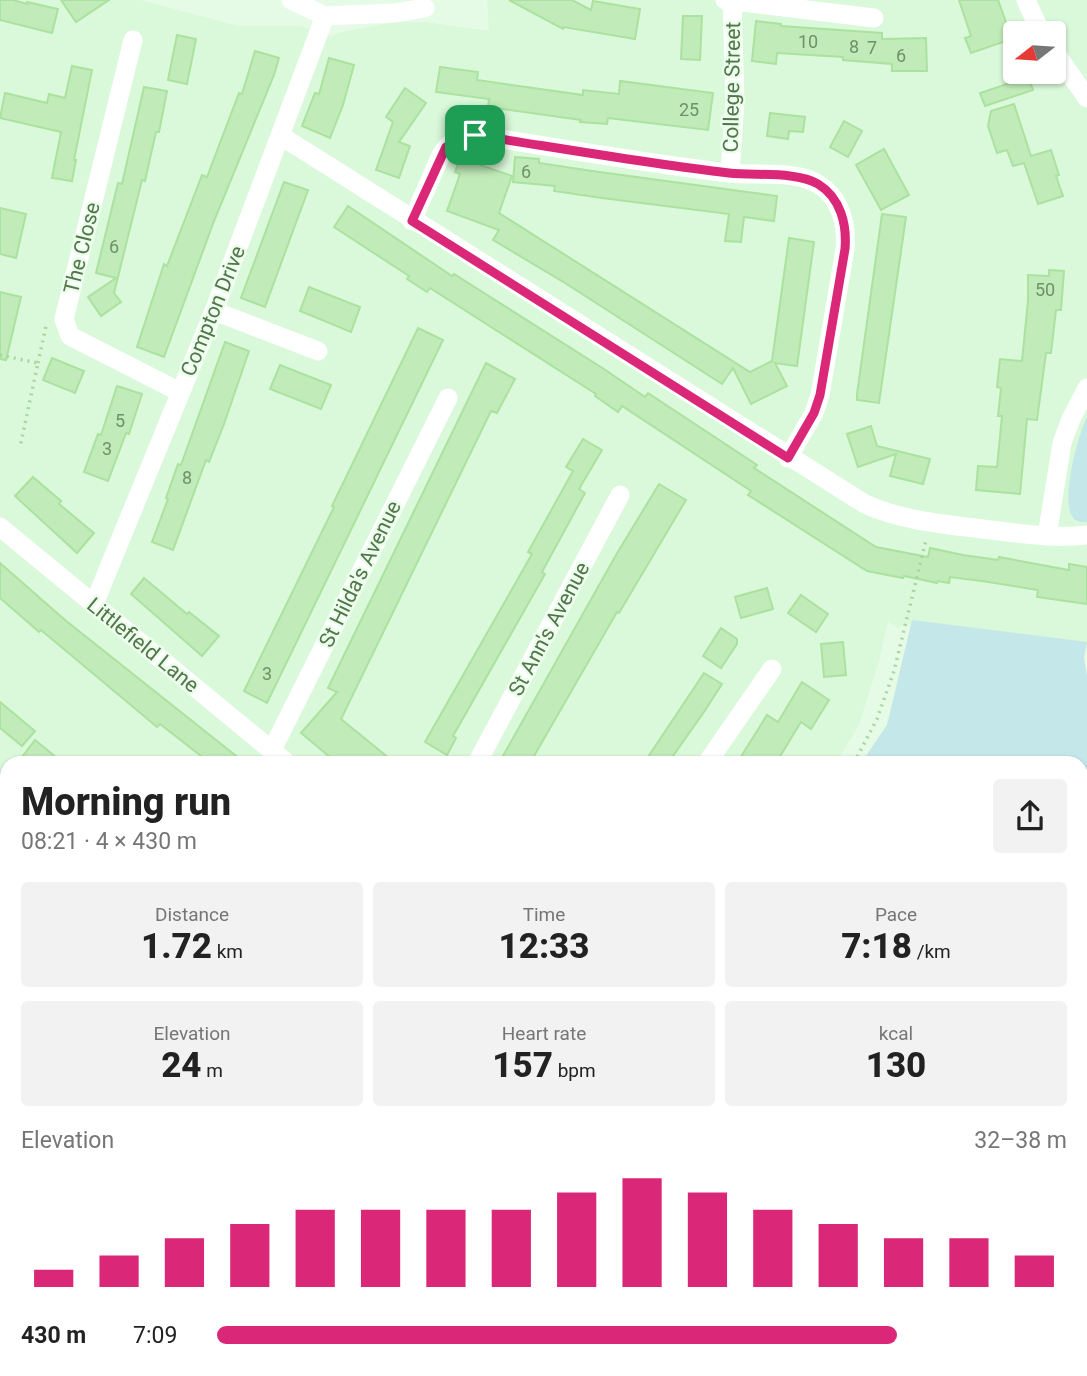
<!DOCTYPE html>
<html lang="en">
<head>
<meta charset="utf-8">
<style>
  body { margin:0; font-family:Roboto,sans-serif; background:#f2f2f2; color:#222; height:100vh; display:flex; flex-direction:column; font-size:26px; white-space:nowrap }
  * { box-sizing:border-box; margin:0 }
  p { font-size:23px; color:#767676 }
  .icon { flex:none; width:38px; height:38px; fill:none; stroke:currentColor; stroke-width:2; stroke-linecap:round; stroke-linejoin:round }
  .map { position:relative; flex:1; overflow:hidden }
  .drawer { position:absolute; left:0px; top:756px; width:1088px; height:621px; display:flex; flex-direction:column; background:#fff; border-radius:21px 21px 0 0; box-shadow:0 2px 5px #0004 }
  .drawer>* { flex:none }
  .needle { width:46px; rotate:253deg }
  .tools { position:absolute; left:1003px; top:21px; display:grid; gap:14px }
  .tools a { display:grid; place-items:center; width:63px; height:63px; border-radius:7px; background:#fff; box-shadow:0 2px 5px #0004; font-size:35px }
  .pin { position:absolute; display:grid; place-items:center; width:60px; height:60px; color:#fff; margin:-30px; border-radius:14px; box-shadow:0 4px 10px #0006 }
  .round { display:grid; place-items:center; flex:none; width:74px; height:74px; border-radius:7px; background:#f2f2f2 }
  .overview { display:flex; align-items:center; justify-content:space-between; height:119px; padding:0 21px }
  h1 { font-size:38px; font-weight:800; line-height:52px }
  .stats { display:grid; grid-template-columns:repeat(3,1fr); gap:10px; height:119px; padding:7px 21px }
  .stats div { display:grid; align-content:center; border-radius:7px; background:#f2f2f2; text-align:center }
  .stats b { font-size:35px; font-weight:800 }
  .stats small { font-size:19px; font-weight:400 }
  .stats p { font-size:19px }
  .chart { height:196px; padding:14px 21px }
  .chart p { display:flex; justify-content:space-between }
  .chart svg { width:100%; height:126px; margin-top:7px; stroke:#db2777; stroke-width:6 }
  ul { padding:0 21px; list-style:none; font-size:23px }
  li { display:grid; grid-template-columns:112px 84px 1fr; align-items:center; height:52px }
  li i { height:18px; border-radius:9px; background:#db2777 }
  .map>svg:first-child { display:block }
  .residential { fill:#daf8da; fill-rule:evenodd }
  .green { fill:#c4e7e9 }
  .building { fill:#c1ebb9; stroke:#abe29f; stroke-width:2 }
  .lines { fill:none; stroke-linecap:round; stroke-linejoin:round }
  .path { stroke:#aad5a1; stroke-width:3.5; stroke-dasharray:2 5; stroke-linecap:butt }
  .service { stroke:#fff; stroke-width:10 }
  .minor { stroke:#fff; stroke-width:19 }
  .route-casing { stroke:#fff; stroke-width:14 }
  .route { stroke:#db2777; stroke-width:9 }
  .labels { text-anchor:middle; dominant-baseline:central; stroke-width:5; stroke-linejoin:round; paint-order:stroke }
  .number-label { font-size:18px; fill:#6f9266 }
  .street-label { font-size:21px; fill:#54744b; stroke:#ebfeec }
</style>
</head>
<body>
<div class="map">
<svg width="1087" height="1376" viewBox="0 0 1087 1376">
  <rect width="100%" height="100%" fill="#e5fbe6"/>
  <g class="residential">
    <path d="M 0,0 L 141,0 L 238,26 L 300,26 L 331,37 L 337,33 L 394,22 L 425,22 L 489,31 L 487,0 L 1087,0 L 1087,645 L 906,624 L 898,628 L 888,622 L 879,661 L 859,725 L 836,763 L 7,763 L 7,1370 L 737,1370 L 739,1376 L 0,1376 ZM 1015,33 L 1054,33 L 1054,72 L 1015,72 Z"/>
    <path d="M 1087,1354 L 1087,1376 L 993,1376 L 1017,1370 L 1082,1370 L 1082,1355 Z"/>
  </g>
  <g class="green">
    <path d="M 1087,417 L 1087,522 C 1081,522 1075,522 1072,516 C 1061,498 1078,435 1087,417 Z"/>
    <path d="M 912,620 L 1087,642 L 1084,658 L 1087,676 L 1087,1170 L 1082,1170 L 1082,763 L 861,763 L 887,725 Z"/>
    <path d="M 1087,1191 L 1087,1354 L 1082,1355 L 1082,1193 Z"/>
    <path d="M 737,1370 L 1017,1370 L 993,1376 L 739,1376 Z"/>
  </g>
  <g class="building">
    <path d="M 0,0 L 13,0 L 27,4 L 27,2 L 58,9 L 52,33 L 0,20 Z"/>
    <path d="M 61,0 L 109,0 L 76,22 Z"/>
    <path d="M 509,0 L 572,0 L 591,10 L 593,1 L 640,9 L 635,39 L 564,27 L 563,29 Z"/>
    <path d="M 959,0 L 998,0 L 1012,39 L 971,53 L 965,38 L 971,36 Z"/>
    <path d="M 683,16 L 702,16 L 700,60 L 681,59 Z"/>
    <path d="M 756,21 L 781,24 L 781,26 L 882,33 L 882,39 L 926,38 L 927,71 L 892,71 L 892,64 L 843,60 L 843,57 L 777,53 L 776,64 L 752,61 Z"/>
    <path d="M 177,35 L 196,39 L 187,84 L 168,80 Z"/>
    <path d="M 255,51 L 279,58 L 274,75 L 214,221 L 164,357 L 137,347 L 164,264 L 167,266 L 202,175 L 207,177 L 239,93 L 242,94 Z"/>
    <path d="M 329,58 L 354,65 L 343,105 L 330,138 L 302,126 L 315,93 L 319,94 Z"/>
    <path d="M 72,66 L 92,70 L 74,160 L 76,160 L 72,181 L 52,178 L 61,132 L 0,118 L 5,93 L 47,103 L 49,94 L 65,98 Z"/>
    <path d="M 440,67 L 478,72 L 477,80 L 583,95 L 583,90 L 619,94 L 620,81 L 713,93 L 708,130 L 608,118 L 607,124 L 580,122 L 581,120 L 488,107 L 489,99 L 436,92 Z"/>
    <path d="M 1009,72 L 1026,72 L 1033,90 L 985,106 L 980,93 L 1013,82 Z"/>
    <path d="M 144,87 L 167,91 L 159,132 L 156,132 L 145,181 L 142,180 L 114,293 L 121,302 L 101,316 L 88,297 L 116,278 L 96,273 L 118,183 L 122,184 Z"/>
    <path d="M 405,88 L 426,103 L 399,142 L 410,146 L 399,178 L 376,170 L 393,122 L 386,117 Z"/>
    <path d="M 1014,104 L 1031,156 L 1051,150 L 1059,175 L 1056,176 L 1063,196 L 1038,204 L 1024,163 L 1013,166 L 1007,150 L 997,153 L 988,126 L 991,111 Z"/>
    <path d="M 770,113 L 805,117 L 803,132 L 789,131 L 788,139 L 767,136 Z"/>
    <path d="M 844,121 L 862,131 L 848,157 L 830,147 Z"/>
    <path d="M 884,149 L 909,195 L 881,210 L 856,165 Z"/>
    <path d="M 515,157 L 539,159 L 539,163 L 592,171 L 777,196 L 774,221 L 744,217 L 741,242 L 725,241 L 729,214 L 602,198 L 554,191 L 555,186 L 513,182 Z"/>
    <path d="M 460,158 L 512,176 L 499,213 L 750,372 L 772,361 L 789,238 L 814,242 L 797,366 L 775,363 L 787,386 L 751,404 L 733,368 L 722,384 L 565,283 L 493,240 L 499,230 L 447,211 L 460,174 L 455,172 Z"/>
    <path d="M 284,182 L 308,190 L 265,307 L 241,298 Z"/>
    <path d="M 348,206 L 452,276 L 454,274 L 604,369 L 645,397 L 648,393 L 757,465 L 754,468 L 876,547 L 928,557 L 930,548 L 963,555 L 998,560 L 999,557 L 1069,570 L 1069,564 L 1087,567 L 1087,604 L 1037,597 L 1038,590 L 982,581 L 950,577 L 949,583 L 938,581 L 937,583 L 904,576 L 903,578 L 867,571 L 748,495 L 751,491 L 622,406 L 618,412 L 595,396 L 596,394 L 430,288 L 427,292 L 407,279 L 409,276 L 334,227 Z"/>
    <path d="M 0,208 L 26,214 L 16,258 L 0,254 Z"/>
    <path d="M 882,214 L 906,217 L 879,403 L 857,400 L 857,394 Z"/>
    <path d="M 1049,270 L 1064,271 L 1061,310 L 1056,310 L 1051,353 L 1046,353 L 1037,420 L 1027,419 L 1020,494 L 976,490 L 978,466 L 997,467 L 1002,416 L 998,416 L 1001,388 L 997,387 L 1000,359 L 1022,361 L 1028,301 L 1028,275 L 1049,276 Z"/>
    <path d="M 309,287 L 360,307 L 351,332 L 300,311 Z"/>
    <path d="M 0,292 L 21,297 L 6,360 L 0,359 Z"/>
    <path d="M 418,328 L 443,340 L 267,703 L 244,691 L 334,507 L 332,506 Z"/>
    <path d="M 225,342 L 249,351 L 224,424 L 209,462 L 206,460 L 173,550 L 152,542 L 168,499 L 166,498 L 178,464 L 181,465 Z"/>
    <path d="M 52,358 L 84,371 L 75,393 L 43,380 Z"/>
    <path d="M 486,363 L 515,379 L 497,413 L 491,411 L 341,719 L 395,763 L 337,763 L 301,733 L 337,692 L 328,688 Z"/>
    <path d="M 280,365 L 331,385 L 321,409 L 270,389 Z"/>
    <path d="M 117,386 L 142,394 L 129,434 L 126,433 L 108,481 L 84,472 L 98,434 L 101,435 Z"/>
    <path d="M 871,426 L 877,446 L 930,459 L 923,484 L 890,476 L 896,454 L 858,467 L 847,434 Z"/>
    <path d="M 583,439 L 602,450 L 579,489 L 585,493 L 542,572 L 545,574 L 453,736 L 456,738 L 447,755 L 425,742 L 532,554 L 528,552 L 573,471 L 566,467 Z"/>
    <path d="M 33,477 L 61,501 L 59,504 L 94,533 L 77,553 L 15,496 Z"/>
    <path d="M 659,484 L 686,500 L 619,613 L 617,612 L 530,763 L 499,763 L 616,555 Z"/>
    <path d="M 0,563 L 65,620 L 245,763 L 210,763 L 160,724 L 157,727 L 41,630 L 39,632 L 0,598 Z"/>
    <path d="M 144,578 L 187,614 L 189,612 L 219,636 L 202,656 L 131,594 Z"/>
    <path d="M 767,588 L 773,609 L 741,618 L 735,597 Z"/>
    <path d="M 801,595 L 828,614 L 816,632 L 788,613 Z"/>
    <path d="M 721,628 L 737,639 L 737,644 L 721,668 L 703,656 Z"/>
    <path d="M 843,642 L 846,675 L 824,677 L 821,644 Z"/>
    <path d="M 704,673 L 722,684 L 704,712 L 668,763 L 644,763 Z"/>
    <path d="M 802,682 L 829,700 L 811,729 L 801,722 L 776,763 L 737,763 L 767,715 L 778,722 Z"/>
    <path d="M 0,702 L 35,731 L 22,746 L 0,728 Z"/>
    <path d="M 35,740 L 46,749 L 63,763 L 30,763 L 22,757 Z"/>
  </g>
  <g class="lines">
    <g class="path">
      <path d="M 0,355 L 38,363 L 20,447"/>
      <path d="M 38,363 L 46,326"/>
      <path d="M 854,763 L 877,719 L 894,671 L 926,540"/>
      <path d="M 0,916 L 7,921"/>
      <path d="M 1082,1181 L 1087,1180"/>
      <path d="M 1082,1279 L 1087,1278"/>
      <path d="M 1082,1309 L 1087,1307"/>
      <path d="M 0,1313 L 7,1314"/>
      <path d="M 1082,1329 L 1087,1328"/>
      <path d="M 122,1370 L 147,1376"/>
      <path d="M 812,1370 L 814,1376"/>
      <path d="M 897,1370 L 897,1376"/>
      <path d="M 57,1376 L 58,1370"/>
    </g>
    <g class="service">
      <path d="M 1082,1199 L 1087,1198"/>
      <path d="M 1082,1221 L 1087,1230"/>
    </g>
    <g class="minor">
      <path d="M 291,0 L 325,16 L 395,13 L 425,8"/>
      <path d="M 725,0 L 874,18"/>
      <path d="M 1026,0 L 1041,33"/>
      <path d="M 133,40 L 64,319 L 70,336 L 180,392"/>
      <path d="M 1054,51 L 1087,98"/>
      <path d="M 281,136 L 865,504 C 903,521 943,524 983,529 C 1018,533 1052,539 1087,535"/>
      <path d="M 730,173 L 735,101 L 732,0"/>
      <path d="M 412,221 L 441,155 C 449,141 460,136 475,135 C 560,148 644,163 729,173 C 754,176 797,170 818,184 C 841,198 847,225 845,249 L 820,395 L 814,413 L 788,458"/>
      <path d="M 214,311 L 318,351"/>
      <path d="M 0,527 L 287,763"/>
      <path d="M 1047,536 L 1062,443 L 1071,419 L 1087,388"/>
      <path d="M 94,604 L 214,311 L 325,16"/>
      <path d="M 272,750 L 448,398"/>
      <path d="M 477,763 L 620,495"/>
      <path d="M 707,763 L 772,669"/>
      <path d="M 0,789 L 7,794"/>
      <path d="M 0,1122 L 7,1113"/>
      <path d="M 0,1203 L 7,1208"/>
      <path d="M 286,1370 L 291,1376"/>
      <path d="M 726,1370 L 728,1376"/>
      <path d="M 166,1376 L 167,1370"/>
    </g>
  </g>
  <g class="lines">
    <defs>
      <path id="route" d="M 475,135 C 559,148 644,163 729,173 C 754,176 797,171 818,184 C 841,198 847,225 845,249 L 820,395 L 814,413 L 788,458 L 412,221 L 446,147 L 464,136 Z"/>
    </defs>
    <use href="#route" class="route-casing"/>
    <use href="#route" class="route"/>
  </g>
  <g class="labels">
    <g class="number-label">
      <text x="808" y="41">10</text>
      <text x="854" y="46">8</text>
      <text x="872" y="47">7</text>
      <text x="901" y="55">6</text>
      <text x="689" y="109">25</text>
      <text x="526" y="171">6</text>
      <text x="114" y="246">6</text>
      <text x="1045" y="289">50</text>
      <text x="120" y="420">5</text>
      <text x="107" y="448">3</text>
      <text x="187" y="477">8</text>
      <text x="267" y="673">3</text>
    </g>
    <g class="street-label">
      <text transform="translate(732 87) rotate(-89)">College Street</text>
      <text transform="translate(82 248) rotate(-76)">The Close</text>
      <text transform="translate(213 311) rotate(-68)">Compton Drive</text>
      <text transform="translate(360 574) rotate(-64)">St Hilda's Avenue</text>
      <text transform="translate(549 629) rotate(-62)">St Ann's Avenue</text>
      <text transform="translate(143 645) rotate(39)">Littlefield Lane</text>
    </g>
  </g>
</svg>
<div class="tools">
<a><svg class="needle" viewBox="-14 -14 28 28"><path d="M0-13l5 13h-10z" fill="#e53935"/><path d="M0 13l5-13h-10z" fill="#767676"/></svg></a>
</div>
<div class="pin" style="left:475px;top:135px;background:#1e9e55"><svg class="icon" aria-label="arrive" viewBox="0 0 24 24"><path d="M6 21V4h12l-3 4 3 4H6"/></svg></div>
<section class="drawer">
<div class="overview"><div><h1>Morning run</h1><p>08:21 · 4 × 430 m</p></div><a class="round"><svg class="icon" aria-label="share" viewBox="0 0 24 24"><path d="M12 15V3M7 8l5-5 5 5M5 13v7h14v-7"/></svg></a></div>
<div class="stats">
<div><p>Distance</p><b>1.72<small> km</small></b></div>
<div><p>Time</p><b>12:33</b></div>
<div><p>Pace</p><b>7:18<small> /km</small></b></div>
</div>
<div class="stats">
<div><p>Elevation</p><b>24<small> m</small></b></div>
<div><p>Heart rate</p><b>157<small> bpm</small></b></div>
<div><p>kcal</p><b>130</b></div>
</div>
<div class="chart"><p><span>Elevation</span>32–38 m</p>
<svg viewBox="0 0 160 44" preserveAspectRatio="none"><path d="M5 44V38M15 44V33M25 44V27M35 44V22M45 44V17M55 44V17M65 44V17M75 44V17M85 44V11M95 44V6M105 44V11M115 44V17M125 44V22M135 44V27M145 44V27M155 44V33"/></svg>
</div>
<ul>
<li><b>430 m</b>7:09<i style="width:80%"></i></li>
</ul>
</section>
</div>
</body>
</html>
